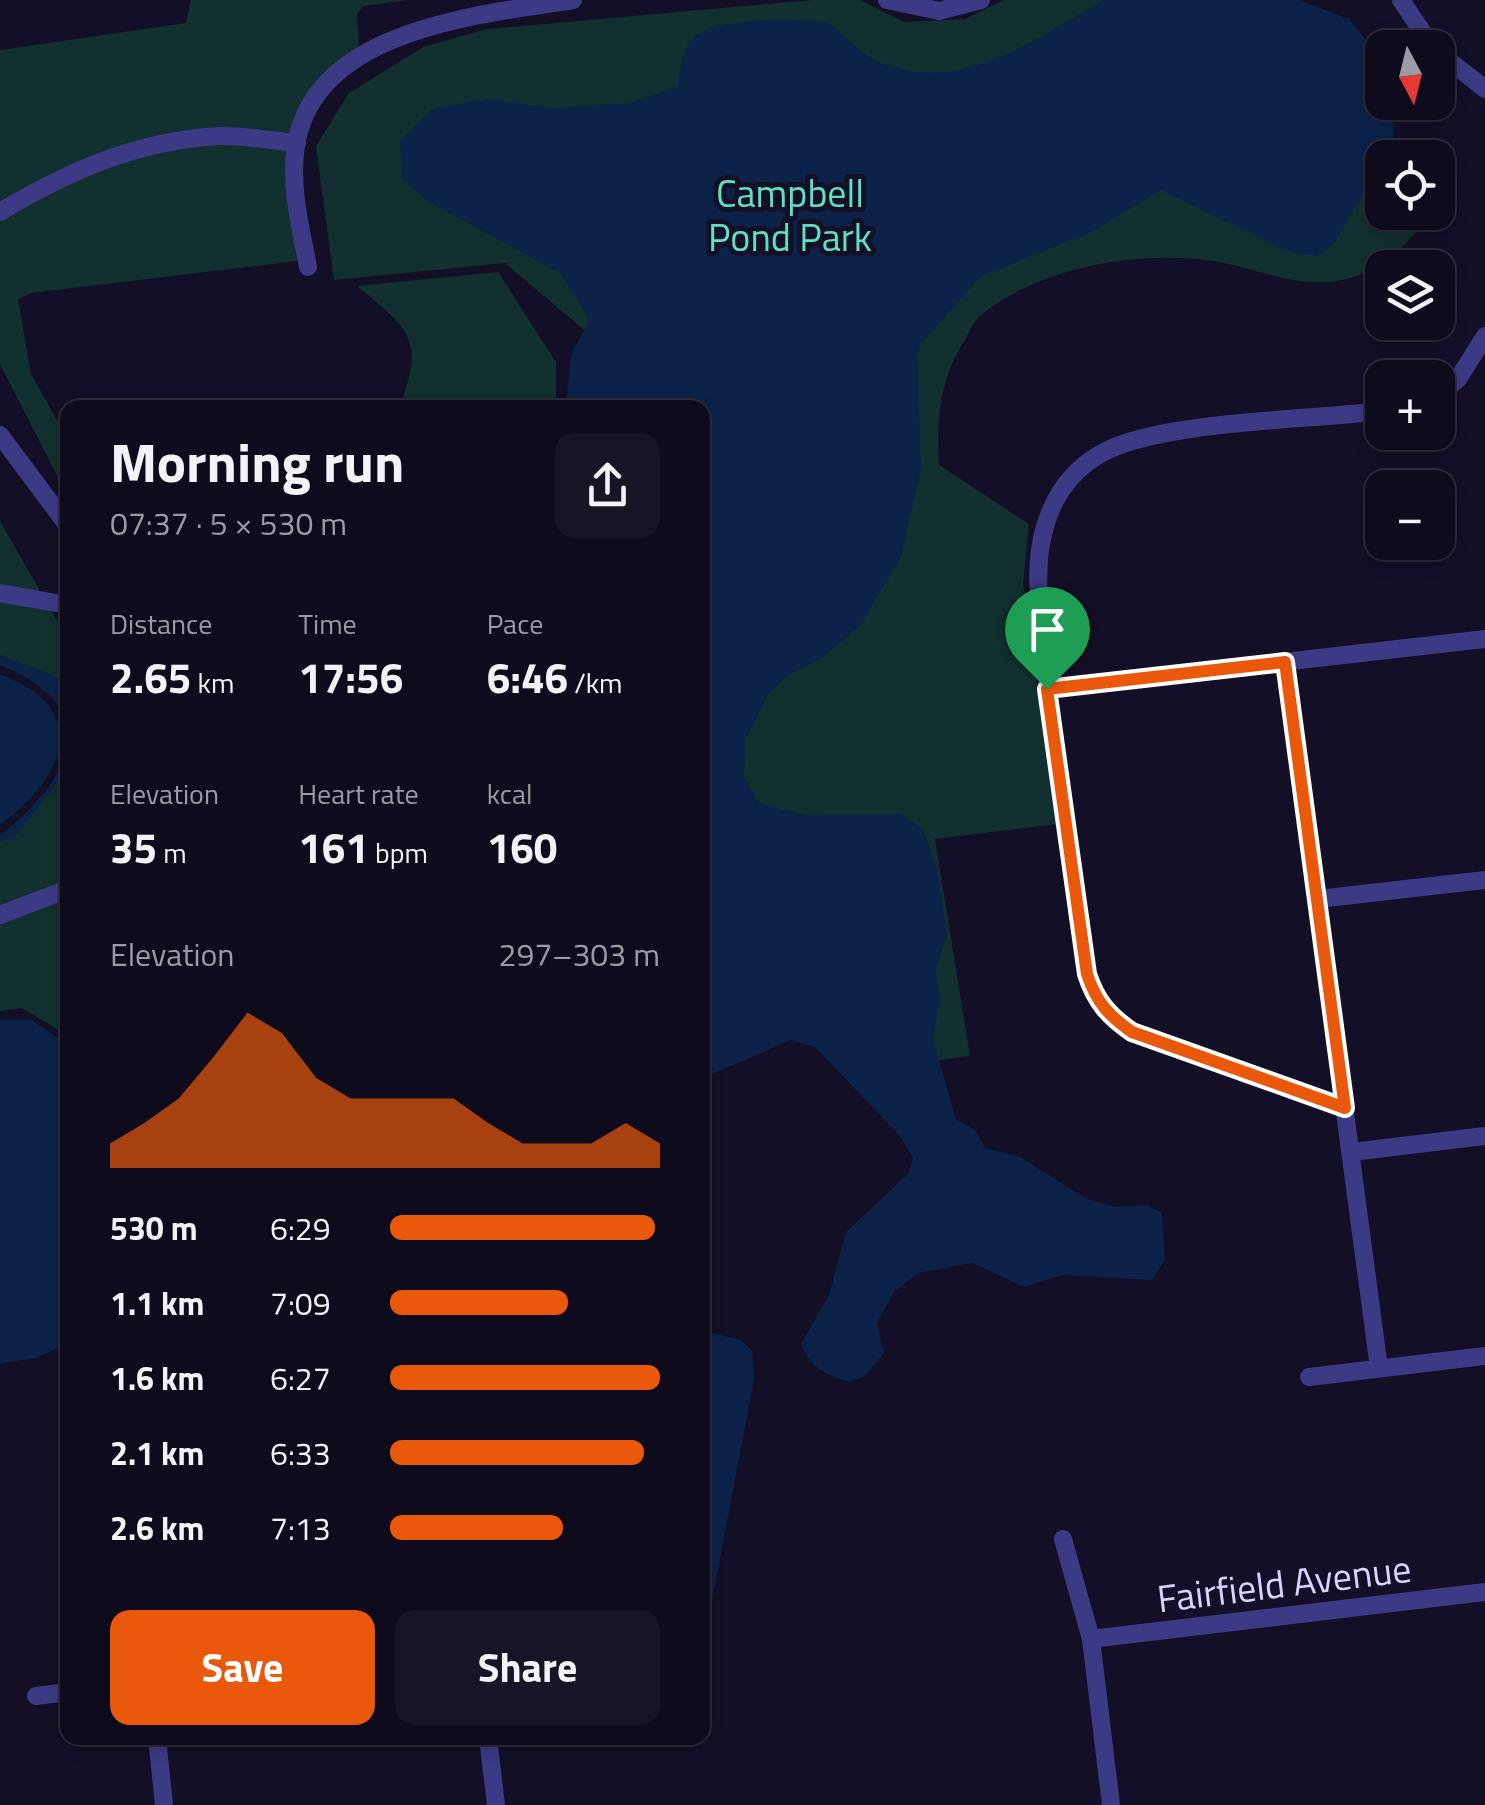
<!DOCTYPE html>
<html lang="en">
<head>
<meta charset="utf-8">
<style>
  body { margin:0; font-family:"Titillium Web",sans-serif; background:#171425; color:#f1f3f6; height:100vh; display:flex; flex-direction:column; font-size:38px; white-space:nowrap }
  * { box-sizing:border-box; margin:0 }
  p { font-size:32px; color:#9b9ba3 }
  .icon { flex:none; width:55px; height:55px; fill:none; stroke:currentColor; stroke-width:2; stroke-linecap:round; stroke-linejoin:round }
  .map { position:relative; flex:1; overflow:hidden }
  .panel { position:absolute; left:60px; top:400px; width:650px; height:1345px; display:flex; flex-direction:column; background:#0e0b1c; border-radius:20px; box-shadow:0 5px 15px #0003,0 0 0 2px #2e2b3b }
  .panel>* { flex:none }
  .needle { width:65px; rotate:173deg }
  .buttons { position:absolute; left:1365px; top:30px; display:grid; gap:20px }
  .buttons a { display:grid; place-items:center; width:90px; height:90px; border-radius:20px; background:#0e0b1c; box-shadow:0 5px 15px #0003,0 0 0 2px #2e2b3b; font-size:50px }
  .pin { position:absolute; display:grid; place-items:center; width:85px; height:85px; color:#fff; margin:-102px -42px; border-radius:50% 50% 50% 0; rotate:-45deg; box-shadow:0 0 10px #0007 }
  .pin .icon { rotate:45deg }
  .round { display:grid; place-items:center; flex:none; width:105px; height:105px; border-radius:20px; background:#171425 }
  .summary { display:flex; align-items:center; justify-content:space-between; height:170px; padding:0 50px }
  h1 { font-size:55px; font-weight:700; line-height:75px }
  .metrics { display:grid; grid-template-columns:repeat(3,1fr); gap:15px; height:170px; padding:10px 50px }
  .metrics div { display:grid; align-content:center }
  .metrics b { font-size:42px; font-weight:700 }
  .metrics small { font-size:28px; font-weight:400 }
  .metrics p { font-size:28px }
  .chart { height:280px; padding:20px 50px }
  .chart p { display:flex; justify-content:space-between }
  .chart svg { width:100%; height:180px; margin-top:10px; fill:#ea580c; opacity:.7 }
  .primary-button { display:flex; gap:20px; margin-top:auto; padding:20px 50px }
  .primary-button a { flex:1; height:115px; border-radius:20px; background:#ea580c; color:#fff; font-size:40px; font-weight:700; line-height:115px; text-align:center }
  .primary-button a+a { background:#171425; color:#f1f3f6 }
  ul { padding:0 50px; list-style:none; font-size:32px }
  li { display:grid; grid-template-columns:160px 120px 1fr; align-items:center; height:75px }
  li i { height:25px; border-radius:12px; background:#ea580c }
  .map>svg:first-child { display:block }
  .green { fill:#12302f }
  .water { fill:#0c2248 }
  .lines { fill:none; stroke-linecap:round; stroke-linejoin:round }
  .minor { stroke:#3d3a85; stroke-width:18 }
  .route-casing { stroke:#fff; stroke-width:20 }
  .route { stroke:#ea580c; stroke-width:12 }
  .labels { text-anchor:middle; dominant-baseline:central; stroke-width:10; stroke-linejoin:round; paint-order:stroke }
  .park-label { font-size:38px; fill:#5fe0c0; stroke:#130f26 }
  .street-label { font-size:38px; fill:#d9d4ff; stroke:#130f26 }
</style>
</head>
<body>
<div class="map">
<svg width="1485" height="1805" viewBox="0 0 1485 1805">
  <rect width="100%" height="100%" fill="#130f26"/>
  <g class="green">
    <path d="M 191,0 L 408,0 L 363,6 L 357,14 L 359,47 C 267,102 290,171 298,261 L 31,293 L 18,299 L 31,374 L 67,438 L 67,495 L 0,364 L 0,50 L 186,23 Z"/>
    <path d="M 813,0 L 860,0 L 904,22 L 965,19 L 1004,0 L 1127,0 L 1395,157 L 1382,158 L 1382,212 L 1431,213 C 1410,243 1380,272 1342,280 C 1293,290 1253,265 1206,260 C 1133,251 1039,268 981,315 C 974,321 969,333 964,341 C 939,382 937,418 939,465 L 1029,524 L 1023,584 L 1057,824 L 935,839 L 970,1056 L 893,1066 L 703,920 L 702,408 L 630,369 L 505,263 L 334,280 L 316,146 L 349,93 L 423,47 L 487,29 Z"/>
    <path d="M 498,272 L 556,362 L 556,407 L 400,407 C 424,339 411,330 357,286 Z"/>
    <path d="M 0,521 L 67,638 L 67,689 L 56,677 L 0,655 Z"/>
    <path d="M 67,769 L 67,1035 L 22,1008 L 0,1011 L 0,841 L 14,838 Z"/>
  </g>
  <g class="water">
    <path d="M 1104,0 L 1299,0 L 1349,19 L 1375,51 L 1382,65 L 1382,102 L 1394,103 L 1393,141 L 1334,244 L 1317,256 L 1291,253 L 1161,190 L 1091,232 L 981,276 L 925,339 L 917,354 L 921,469 L 901,557 L 860,626 L 822,658 L 789,675 L 769,693 L 746,738 L 744,777 L 760,804 L 807,815 L 901,814 L 922,828 L 937,867 L 947,934 L 936,971 L 940,999 L 933,1040 L 956,1119 L 976,1131 L 985,1148 L 1020,1157 L 1087,1199 L 1116,1207 L 1147,1205 L 1162,1213 L 1165,1260 L 1152,1280 L 1063,1275 L 1024,1287 L 973,1263 L 918,1273 L 894,1292 L 877,1323 L 884,1353 L 865,1376 L 849,1382 C 825,1374 811,1369 801,1344 L 829,1295 L 846,1232 L 908,1174 L 913,1158 L 900,1136 L 815,1047 L 791,1040 L 703,1078 L 702,408 L 566,407 L 571,354 L 590,320 L 560,273 L 429,202 L 402,179 L 400,141 L 432,109 L 487,99 L 553,108 L 630,103 L 678,87 C 680,72 680,56 690,42 C 711,14 796,20 828,22 C 844,34 864,57 883,64 C 966,94 1035,38 1104,0 Z"/>
    <path d="M 0,655 L 56,677 L 68,689 L 67,769 L 14,838 L 0,841 L 0,835 C 73,779 105,707 0,665 Z"/>
    <path d="M 0,674 C 94,710 65,776 0,825 Z"/>
    <path d="M 0,1020 L 32,1020 L 68,1045 L 67,1344 L 36,1358 L 0,1364 Z"/>
    <path d="M 703,1331 L 741,1340 L 752,1351 L 754,1379 L 712,1601 L 703,1609 Z"/>
  </g>
  <g class="lines">
    <g class="minor">
      <path d="M 887,0 L 939,11 L 981,0"/>
      <path d="M 1401,0 L 1433,48"/>
      <path d="M 1438,52 L 1485,89"/>
      <path d="M 0,212 C 70,170 137,141 219,136 C 244,135 272,141 297,143"/>
      <path d="M 308,267 C 301,229 291,192 295,153 C 307,30 477,15 573,0"/>
      <path d="M 1438,396 L 1458,379 L 1485,336"/>
      <path d="M 0,435 L 68,526"/>
      <path d="M 0,593 L 68,605"/>
      <path d="M 1285,662 L 1379,1368"/>
      <path d="M 1047,689 L 1485,639"/>
      <path d="M 1318,899 L 1485,880"/>
      <path d="M 0,915 L 68,889"/>
      <path d="M 1345,1108 L 1132,1032 C 1109,1016 1096,1002 1087,974 C 1072,869 1053,763 1045,656 C 1042,622 1035,585 1040,550 C 1046,508 1066,472 1104,452 C 1162,421 1311,420 1382,411"/>
      <path d="M 1352,1152 L 1485,1136"/>
      <path d="M 1309,1377 L 1485,1356"/>
      <path d="M 1063,1539 L 1091,1639 L 1111,1805"/>
      <path d="M 1091,1639 L 1485,1592"/>
      <path d="M 36,1696 L 68,1692"/>
      <path d="M 157,1738 L 164,1805"/>
      <path d="M 488,1738 L 496,1805"/>
    </g>
  </g>
  <g class="lines">
    <defs>
      <path id="route" d="M 1285,662 L 1345,1108 L 1132,1032 C 1109,1016 1096,1002 1087,974 L 1047,689 Z"/>
    </defs>
    <use href="#route" class="route-casing"/>
    <use href="#route" class="route"/>
  </g>
  <g class="labels">
    <g class="park-label">
      <text x="790" y="193">Campbell<tspan x="790" dy="44">Pond Park</tspan></text>
    </g>
    <g class="street-label">
      <text transform="translate(1284 1583) rotate(-7)">Fairfield Avenue</text>
    </g>
  </g>
</svg>
<div class="buttons">
<a><svg class="needle" viewBox="-14 -14 28 28"><path d="M0-13l5 13h-10z" fill="#e53935"/><path d="M0 13l5-13h-10z" fill="#9b9ba3"/></svg></a>
<a><svg class="icon" aria-label="locate" viewBox="0 0 24 24"><circle cx="12" cy="12" r="6"/><path d="M12 2v4M12 18v4M2 12h4M18 12h4"/></svg></a>
<a><svg class="icon" aria-label="layers" viewBox="0 0 24 24"><path d="M12 4l9 5-9 5-9-5zM3 14l9 5 9-5"/></svg></a>
<a>+</a>
<a>−</a>
</div>
<div class="pin" style="left:1047px;top:689px;background:#1e9e55"><svg class="icon" aria-label="arrive" viewBox="0 0 24 24"><path d="M6 21V4h12l-3 4 3 4H6"/></svg></div>
<section class="panel">
<div class="summary"><div><h1>Morning run</h1><p>07:37 · 5 × 530 m</p></div><a class="round"><svg class="icon" aria-label="share" viewBox="0 0 24 24"><path d="M12 15V3M7 8l5-5 5 5M5 13v7h14v-7"/></svg></a></div>
<div class="metrics">
<div><p>Distance</p><b>2.65<small> km</small></b></div>
<div><p>Time</p><b>17:56</b></div>
<div><p>Pace</p><b>6:46<small> /km</small></b></div>
</div>
<div class="metrics">
<div><p>Elevation</p><b>35<small> m</small></b></div>
<div><p>Heart rate</p><b>161<small> bpm</small></b></div>
<div><p>kcal</p><b>160</b></div>
</div>
<div class="chart"><p><span>Elevation</span>297–303 m</p>
<svg viewBox="0 0 160 44" preserveAspectRatio="none"><path d="M0 44V38L10 33L20 27L30 17L40 6L50 11L60 22L70 27L80 27L90 27L100 27L110 33L120 38L130 38L140 38L150 33L160 38V44z"/></svg>
</div>
<ul>
<li><b>530 m</b>6:29<i style="width:98%"></i></li>
<li><b>1.1 km</b>7:09<i style="width:66%"></i></li>
<li><b>1.6 km</b>6:27<i style="width:100%"></i></li>
<li><b>2.1 km</b>6:33<i style="width:94%"></i></li>
<li><b>2.6 km</b>7:13<i style="width:64%"></i></li>
</ul>
<div class="primary-button"><a>Save</a><a>Share</a></div>
</section>
</div>
</body>
</html>
